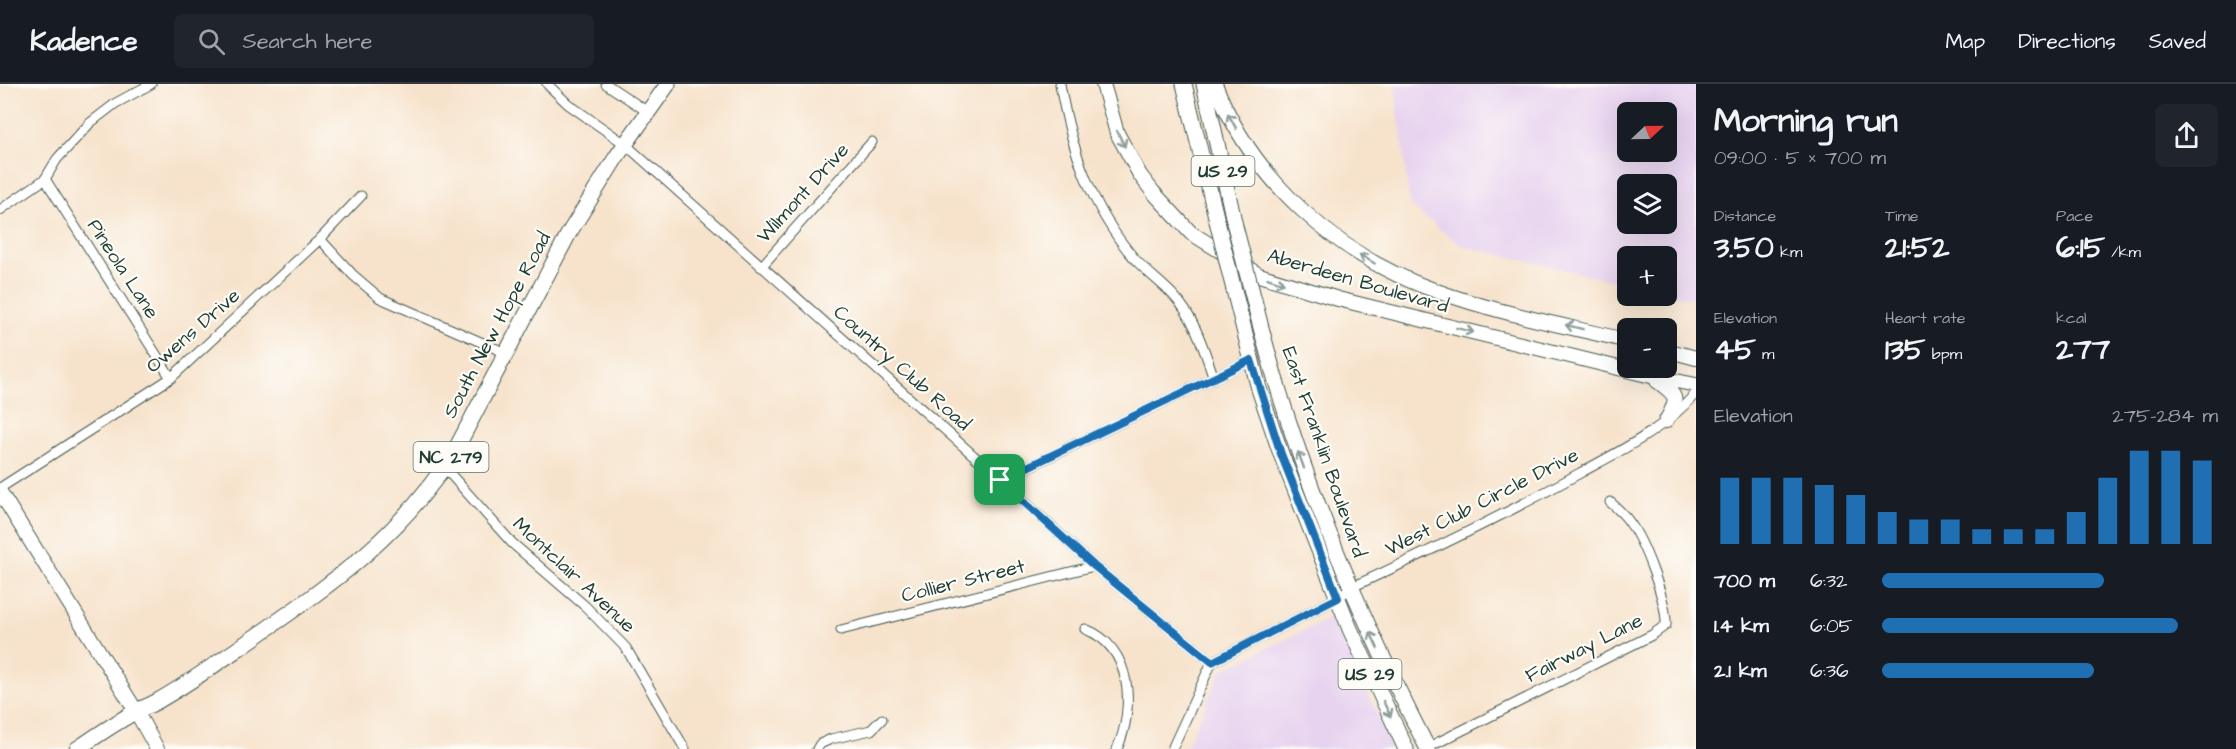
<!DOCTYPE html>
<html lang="en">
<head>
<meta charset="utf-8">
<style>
  body { margin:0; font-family:"Architects Daughter",sans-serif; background:#20242c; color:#f1f3f6; height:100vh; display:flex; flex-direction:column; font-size:22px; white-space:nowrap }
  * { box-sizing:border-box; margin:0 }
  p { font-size:20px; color:#9ea1a6 }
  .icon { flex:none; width:33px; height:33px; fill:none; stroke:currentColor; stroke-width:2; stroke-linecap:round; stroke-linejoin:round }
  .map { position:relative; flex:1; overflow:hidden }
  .details { display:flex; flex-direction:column; background:#171b24; width:540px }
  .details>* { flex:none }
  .needle { width:39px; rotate:68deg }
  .tools { position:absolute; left:1617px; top:18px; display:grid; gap:12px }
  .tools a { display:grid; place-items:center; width:60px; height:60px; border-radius:9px; background:#171b24; box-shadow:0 6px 24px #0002; font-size:30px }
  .pin { position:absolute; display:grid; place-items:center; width:51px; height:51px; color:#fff; margin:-26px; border-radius:12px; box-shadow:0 3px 9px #0006 }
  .round { display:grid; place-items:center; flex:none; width:63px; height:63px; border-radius:9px; background:#20242c }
  .overview { display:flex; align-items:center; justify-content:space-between; height:102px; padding:0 18px }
  h1 { font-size:33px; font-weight:700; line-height:45px }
  .figures { display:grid; grid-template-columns:repeat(3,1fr); gap:9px; height:102px; padding:6px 18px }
  .figures div { display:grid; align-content:center }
  .figures b { font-size:30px; font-weight:700 }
  .figures small { font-size:16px; font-weight:400 }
  .figures p { font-size:16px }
  .chart { height:168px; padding:12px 18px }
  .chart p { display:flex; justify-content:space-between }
  .chart svg { width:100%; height:108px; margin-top:6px; stroke:#1f6fb2; stroke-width:6 }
  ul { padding:0 18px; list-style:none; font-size:20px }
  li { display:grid; grid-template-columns:96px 72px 1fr; align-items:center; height:45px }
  li i { height:15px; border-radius:8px; background:#1f6fb2 }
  header { display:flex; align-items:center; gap:36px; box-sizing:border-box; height:84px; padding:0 30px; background:#171b24; border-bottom:2px solid #363941 }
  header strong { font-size:28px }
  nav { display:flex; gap:33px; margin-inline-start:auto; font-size:21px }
  .search { width:420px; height:54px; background:#20242c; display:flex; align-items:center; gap:15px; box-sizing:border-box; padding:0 21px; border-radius:9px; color:#9ea1a6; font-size:22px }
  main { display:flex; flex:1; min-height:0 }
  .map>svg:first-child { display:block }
  .built { fill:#e7d2ef; fill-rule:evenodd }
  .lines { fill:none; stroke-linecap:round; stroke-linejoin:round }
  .minor-casing { stroke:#3f564b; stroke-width:11 }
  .secondary-casing { stroke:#3f564b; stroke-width:16 }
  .primary-casing { stroke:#3f564b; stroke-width:17 }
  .minor { stroke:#fff; stroke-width:9 }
  .secondary { stroke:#fff; stroke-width:14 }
  .primary { stroke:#fff; stroke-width:15 }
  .primary-bridge-casing { stroke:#3f564b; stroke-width:17; stroke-linecap:butt }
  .primary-bridge { stroke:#fff; stroke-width:15 }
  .oneway { stroke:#8f9e9a }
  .route-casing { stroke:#fff; stroke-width:12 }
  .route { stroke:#1f6fb2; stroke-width:8 }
  .labels { text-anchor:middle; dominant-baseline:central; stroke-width:4.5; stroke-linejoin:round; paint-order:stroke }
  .shield { fill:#fdfcf7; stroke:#62766e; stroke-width:1.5 }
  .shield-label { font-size:18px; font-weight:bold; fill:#1f3d34 }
  .street-label { font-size:20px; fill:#1f3d34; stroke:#fdfcf7 }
</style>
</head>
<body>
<header>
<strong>Kadence</strong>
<div class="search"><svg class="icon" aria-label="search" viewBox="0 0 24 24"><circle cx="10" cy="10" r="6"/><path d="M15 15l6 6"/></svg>Search here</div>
<nav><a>Map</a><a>Directions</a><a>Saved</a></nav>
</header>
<main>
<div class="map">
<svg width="1696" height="665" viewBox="0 0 1696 665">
  <rect width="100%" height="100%" fill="#fdfcf7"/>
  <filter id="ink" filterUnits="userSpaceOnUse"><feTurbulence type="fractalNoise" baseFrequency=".0167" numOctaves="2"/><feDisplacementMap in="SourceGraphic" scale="12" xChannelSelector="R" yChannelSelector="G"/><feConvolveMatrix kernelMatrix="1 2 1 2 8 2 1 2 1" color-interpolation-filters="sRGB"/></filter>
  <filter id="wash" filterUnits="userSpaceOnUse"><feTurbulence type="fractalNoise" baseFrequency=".008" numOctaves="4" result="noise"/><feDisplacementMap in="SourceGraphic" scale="24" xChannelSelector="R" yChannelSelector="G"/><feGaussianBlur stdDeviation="1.35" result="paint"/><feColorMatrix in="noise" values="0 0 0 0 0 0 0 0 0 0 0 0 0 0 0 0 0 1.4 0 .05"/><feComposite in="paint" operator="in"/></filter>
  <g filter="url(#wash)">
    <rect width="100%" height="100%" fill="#f7e3cc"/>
    <g class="built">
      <path d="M 1395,0 L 1696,0 L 1696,216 L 1667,209 L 1666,172 L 1628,172 L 1627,200 L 1462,162 L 1410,122 ZM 1628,28 L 1666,28 L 1666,68 L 1628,68 ZM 1628,100 L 1666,100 L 1666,140 L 1628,140 Z"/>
      <path d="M 1332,533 L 1394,665 L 1185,665 L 1222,586 Z"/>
    </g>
  </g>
  <g filter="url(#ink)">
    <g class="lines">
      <defs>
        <g id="minor">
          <path d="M 547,0 L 568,20 L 625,60 L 1001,396 L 1094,482 L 1212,578"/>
          <path d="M 606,0 L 648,28"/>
          <path d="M 1060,0 C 1071,64 1091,124 1134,174 C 1146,188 1162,199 1174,212 C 1195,234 1204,266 1214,294"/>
          <path d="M 45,95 L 171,294"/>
          <path d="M 0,126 L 45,95 L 57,75 L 90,39 L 116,19 L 151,0"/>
          <path d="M 320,155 L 353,191 L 380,214 L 506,269"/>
          <path d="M 761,183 L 872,58"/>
          <path d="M 444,383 L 512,459 L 585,522 L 626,564 L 685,665"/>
          <path d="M 1001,396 L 1251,276"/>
          <path d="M 0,404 L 171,294 L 320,155 L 361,112"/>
          <path d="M 1085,545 C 1133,563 1135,625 1117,665"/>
          <path d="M 841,546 L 1094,482"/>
          <path d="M 1212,578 L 1338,514 L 1350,504 C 1428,468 1505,431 1580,389 C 1620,367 1665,345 1696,309"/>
          <path d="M 1427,664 L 1652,551 L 1666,541 C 1667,518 1644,458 1630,439 C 1625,431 1618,425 1610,418"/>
          <path d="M 817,665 L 820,660 L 831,655 L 871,646 L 882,635"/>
          <path d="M 1172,665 L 1212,578"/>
        </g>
        <g id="secondary">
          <path d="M 1103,0 L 1117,49 L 1140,91 L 1153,108 L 1191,149 L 1259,191 L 1338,215 L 1651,292 L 1696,301"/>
          <path d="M 1215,0 C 1252,96 1338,172 1434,206 C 1496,229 1563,241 1628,257"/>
          <path d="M 1666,266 L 1696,274"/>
          <path d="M 1657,297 C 1678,312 1679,314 1666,337"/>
          <path d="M 0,408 L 136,627 L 157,665"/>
        </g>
        <g id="primary">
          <path d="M 1184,0 L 1217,137"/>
          <path d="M 1204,0 L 1235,142"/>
          <path d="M 1234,206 L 1259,305 L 1281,370 L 1350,545 L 1406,665"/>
          <path d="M 1254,216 C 1292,373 1354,522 1428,665"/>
          <path d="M 77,665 C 96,652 115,639 135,628 C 141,624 149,622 156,618 C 190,599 223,575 255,553 C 337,496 403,450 457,363 L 569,149 L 617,72 L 668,0"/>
        </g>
      </defs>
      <use href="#minor" class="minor-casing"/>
      <use href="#secondary" class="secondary-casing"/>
      <use href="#primary" class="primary-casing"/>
      <use href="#minor" class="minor"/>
      <use href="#secondary" class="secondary"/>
      <use href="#primary" class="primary"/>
      <defs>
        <g id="primary-bridge">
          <path d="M 1217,137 L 1234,206"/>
          <path d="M 1235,142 L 1254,216"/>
        </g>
      </defs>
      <use href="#primary-bridge" class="primary-bridge-casing"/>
      <use href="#primary-bridge" class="primary-bridge"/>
    </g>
    <defs><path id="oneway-shaft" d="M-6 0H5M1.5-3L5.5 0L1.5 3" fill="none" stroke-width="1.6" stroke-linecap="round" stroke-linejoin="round" transform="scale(1.5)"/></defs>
    <g class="oneway">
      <use href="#oneway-shaft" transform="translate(1232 37) rotate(-119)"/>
      <use href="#oneway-shaft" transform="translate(1121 55) rotate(64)"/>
      <use href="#oneway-shaft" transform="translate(1367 175) rotate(-150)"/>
      <use href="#oneway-shaft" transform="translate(1276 197) rotate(19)"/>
      <use href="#oneway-shaft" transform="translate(1574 243) rotate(-166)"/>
      <use href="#oneway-shaft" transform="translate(1465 246) rotate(14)"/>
      <use href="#oneway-shaft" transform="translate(1301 376) rotate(-110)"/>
      <use href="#oneway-shaft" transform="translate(1374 556) rotate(-115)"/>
      <use href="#oneway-shaft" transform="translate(1387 625) rotate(64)"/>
    </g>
  </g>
  <g class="lines" filter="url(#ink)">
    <defs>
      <path id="route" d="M 1251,276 L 1281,370 L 1338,514 L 1212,578 L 1094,482 L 1000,396 Z"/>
    </defs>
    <use href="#route" class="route-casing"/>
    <use href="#route" class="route"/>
  </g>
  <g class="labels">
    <g class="shield">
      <rect x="1191.5" y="72" width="63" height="30" rx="4.5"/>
      <rect x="413.5" y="358" width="75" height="30" rx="4.5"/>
      <rect x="1338.5" y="575" width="63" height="30" rx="4.5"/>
    </g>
    <g class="shield-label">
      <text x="1223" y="87">US 29</text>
      <text x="451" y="373">NC 279</text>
      <text x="1370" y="590">US 29</text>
    </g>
    <g class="street-label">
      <text transform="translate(803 109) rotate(-48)">Wilmont Drive</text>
      <text transform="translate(123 185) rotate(57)">Pineola Lane</text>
      <text transform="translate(1358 197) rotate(16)">Aberdeen Boulevard</text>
      <text transform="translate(497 241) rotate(-62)">South New Hope Road</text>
      <text transform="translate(193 247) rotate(-41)">Owens Drive</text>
      <text transform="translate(902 284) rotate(42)">Country Club Road</text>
      <text transform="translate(1324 368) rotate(71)">East Franklin Boulevard</text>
      <text transform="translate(1482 418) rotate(-27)">West Club Circle Drive</text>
      <text transform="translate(574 491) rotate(43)">Montclair Avenue</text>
      <text transform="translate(963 497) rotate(-14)">Collier Street</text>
      <text transform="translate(1584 564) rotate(-27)">Fairway Lane</text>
    </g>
  </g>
</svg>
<div class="tools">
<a><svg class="needle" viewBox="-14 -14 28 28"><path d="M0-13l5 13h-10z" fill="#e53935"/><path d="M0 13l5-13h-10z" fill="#9ea1a6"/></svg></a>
<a><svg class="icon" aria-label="layers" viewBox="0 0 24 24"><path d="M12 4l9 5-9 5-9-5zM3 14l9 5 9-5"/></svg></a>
<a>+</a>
<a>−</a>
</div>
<div class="pin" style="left:1000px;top:396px;background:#1e9e55"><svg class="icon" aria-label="arrive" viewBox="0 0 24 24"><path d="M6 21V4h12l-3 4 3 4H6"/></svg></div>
</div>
<section class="details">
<div class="overview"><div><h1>Morning run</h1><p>09:00 · 5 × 700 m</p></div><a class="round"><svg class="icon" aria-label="share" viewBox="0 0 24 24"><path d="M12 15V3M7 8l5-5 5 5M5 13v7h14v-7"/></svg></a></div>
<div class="figures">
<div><p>Distance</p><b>3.50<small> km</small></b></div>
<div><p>Time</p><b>21:52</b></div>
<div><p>Pace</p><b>6:15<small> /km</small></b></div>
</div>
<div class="figures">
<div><p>Elevation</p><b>45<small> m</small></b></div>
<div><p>Heart rate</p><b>135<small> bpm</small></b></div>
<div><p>kcal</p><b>277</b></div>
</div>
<div class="chart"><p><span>Elevation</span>275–284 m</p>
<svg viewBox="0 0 160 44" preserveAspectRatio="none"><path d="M5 44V17M15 44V17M25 44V17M35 44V20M45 44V24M55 44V31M65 44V34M75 44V34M85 44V38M95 44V38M105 44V38M115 44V31M125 44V17M135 44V6M145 44V6M155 44V10"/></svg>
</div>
<ul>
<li><b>700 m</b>6:32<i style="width:66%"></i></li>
<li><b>1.4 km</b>6:05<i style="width:88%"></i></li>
<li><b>2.1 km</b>6:36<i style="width:63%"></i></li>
</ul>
</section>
</main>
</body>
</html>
